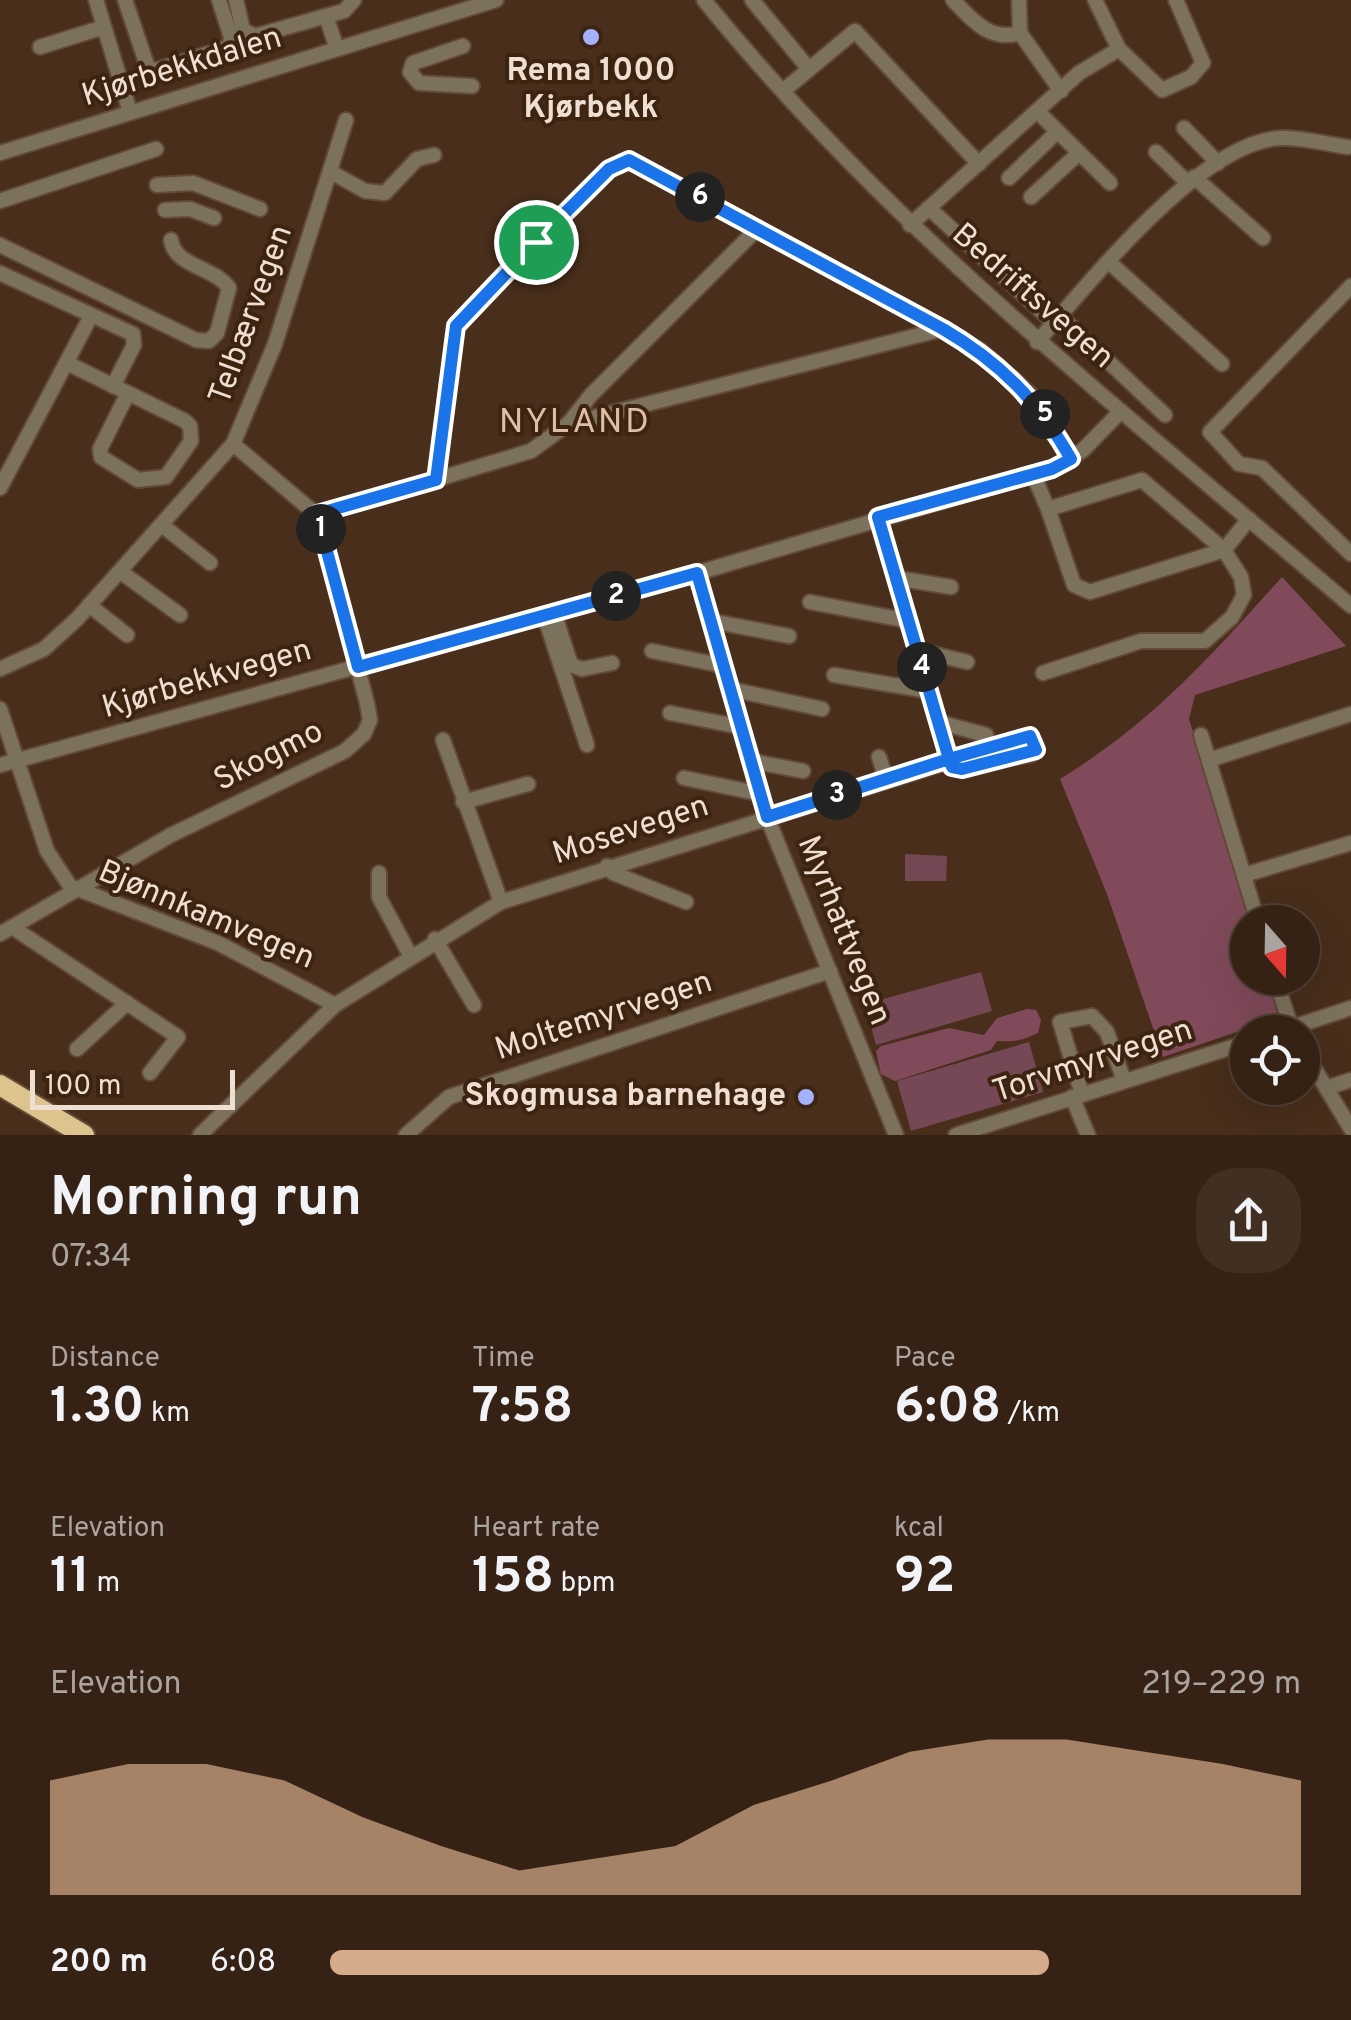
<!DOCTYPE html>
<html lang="en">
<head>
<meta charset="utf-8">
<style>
  body { margin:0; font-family:Overpass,sans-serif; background:#412f22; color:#f1f3f6; height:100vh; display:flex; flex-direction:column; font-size:38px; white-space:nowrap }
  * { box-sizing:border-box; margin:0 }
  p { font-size:32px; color:#aaa4a0 }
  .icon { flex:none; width:55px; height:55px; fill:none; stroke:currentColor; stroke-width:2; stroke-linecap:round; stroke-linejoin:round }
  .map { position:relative; height:1135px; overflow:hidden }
  .side { display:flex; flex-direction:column; background:#362214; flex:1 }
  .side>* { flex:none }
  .needle { width:65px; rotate:160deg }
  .buttons { position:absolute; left:1230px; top:905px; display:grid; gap:20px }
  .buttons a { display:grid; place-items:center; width:90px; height:90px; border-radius:50%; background:#362214; box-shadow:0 10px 40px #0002,0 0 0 2px #503f34; font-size:50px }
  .scale { position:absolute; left:30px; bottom:25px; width:205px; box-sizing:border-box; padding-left:10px; border:5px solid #efded2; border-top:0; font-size:28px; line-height:35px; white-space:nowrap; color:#efded2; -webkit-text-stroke:8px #3d2411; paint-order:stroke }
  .pin { position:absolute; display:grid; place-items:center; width:85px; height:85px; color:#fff; margin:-42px; border:5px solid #fff; border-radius:50%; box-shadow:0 2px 10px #0007 }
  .km { position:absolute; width:50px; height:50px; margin:-25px; border-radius:50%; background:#222; color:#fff; font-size:28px; line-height:50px; text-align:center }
  .round { display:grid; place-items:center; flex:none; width:105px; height:105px; border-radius:40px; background:#412f22 }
  .summary { display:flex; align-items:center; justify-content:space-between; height:170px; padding:0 50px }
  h1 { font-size:55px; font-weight:700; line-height:75px }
  .stats { display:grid; grid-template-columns:repeat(3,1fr); gap:15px; height:170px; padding:10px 50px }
  .stats div { display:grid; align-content:center }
  .stats b { font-size:50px; font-weight:700 }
  .stats small { font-size:28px; font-weight:400 }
  .stats p { font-size:28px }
  .chart { height:280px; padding:20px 50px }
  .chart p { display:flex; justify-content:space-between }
  .chart svg { width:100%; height:180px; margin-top:10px; fill:#d6ab8b; opacity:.7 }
  ul { padding:0 50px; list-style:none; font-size:32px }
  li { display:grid; grid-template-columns:160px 120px 1fr; align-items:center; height:75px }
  li i { height:25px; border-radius:12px; background:#d6ab8b }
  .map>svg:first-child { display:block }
  .green { fill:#764855 }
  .forest { fill:#804a5a }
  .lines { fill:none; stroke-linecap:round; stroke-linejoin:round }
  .minor-casing { stroke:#634a38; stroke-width:18 }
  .highway-casing { stroke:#634a38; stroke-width:24 }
  .minor { stroke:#7c715c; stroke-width:14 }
  .highway { stroke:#ddc38d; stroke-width:20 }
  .route-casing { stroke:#fff; stroke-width:20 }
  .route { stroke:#1a73e8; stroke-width:12 }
  .poi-dot { fill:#a6b1fc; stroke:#3d2411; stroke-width:4 }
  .labels { text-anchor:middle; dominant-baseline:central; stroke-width:8; stroke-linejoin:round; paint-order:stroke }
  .street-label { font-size:32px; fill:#efded2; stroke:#3d2411 }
  .poi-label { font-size:32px; font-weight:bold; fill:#efded2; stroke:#3d2411 }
  .neighbourhood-label { font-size:35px; letter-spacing:2.5px; fill:#debea7; stroke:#3d2411 }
</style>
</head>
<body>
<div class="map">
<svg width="1351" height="1135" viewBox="0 0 1351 1135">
  <rect width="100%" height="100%" fill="#482e1b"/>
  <g class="green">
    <path d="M 905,854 L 947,856 L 946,881 L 905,881 Z"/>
    <path d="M 981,972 L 992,1011 L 876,1045 L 865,1004 Z"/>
    <path d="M 1029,1042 L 1043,1092 L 911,1131 L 897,1081 Z"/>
  </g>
  <g class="forest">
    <path d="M 1282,577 L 1346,646 L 1195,695 L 1189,719 L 1253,922 L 1248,922 L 1248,978 L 1269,978 L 1278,1018 L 1163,1057 L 1107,894 L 1060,779 C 1153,722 1209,658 1282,577 Z"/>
    <path d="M 1027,1009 L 1036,1010 L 1041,1020 L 1038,1033 C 1022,1041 1013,1042 997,1041 L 991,1050 L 895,1081 L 881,1074 L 876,1051 L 881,1046 L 949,1028 L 984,1035 L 997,1018 Z"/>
  </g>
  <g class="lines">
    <defs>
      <g id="minor">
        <path d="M 96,0 L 130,112"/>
        <path d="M 125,0 L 147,65 L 153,71 L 229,47 L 231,37 L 219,0"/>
        <path d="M 236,0 L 243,30 L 255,36 L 344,11 L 354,0"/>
        <path d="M 704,0 C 892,232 1126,413 1351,606"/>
        <path d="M 752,0 L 809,69"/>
        <path d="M 953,0 C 972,20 990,42 1020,33"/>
        <path d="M 1019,0 L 1020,33 L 1061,91"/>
        <path d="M 1095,0 L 1119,49 L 1162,90 L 1191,77 L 1203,63 L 1176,0"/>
        <path d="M 326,16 L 337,49"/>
        <path d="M 463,46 L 413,63 L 410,72 L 419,83 L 472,86"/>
        <path d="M 40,47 L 104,27"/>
        <path d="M 783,91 L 855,31 L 979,164"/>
        <path d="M 1037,111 L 1110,183"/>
        <path d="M 1184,128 L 1218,163"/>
        <path d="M 1156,152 L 1188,183"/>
        <path d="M 0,153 L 496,0"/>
        <path d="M 331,172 L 365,191 L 385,193 L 417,159 L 434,155"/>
        <path d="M 1194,177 L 1263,238"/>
        <path d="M 1009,178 L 1057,132"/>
        <path d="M 157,185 L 193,183 L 260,209"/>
        <path d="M 1031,197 L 1079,153"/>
        <path d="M 0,201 L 156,149"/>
        <path d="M 929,208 L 1054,323"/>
        <path d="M 165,210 L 190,209 L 214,218"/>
        <path d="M 910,225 L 1079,73 L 1119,49"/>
        <path d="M 0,245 L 196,340 L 209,341 L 217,333 L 229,288 C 215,267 175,267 171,240"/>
        <path d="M 1109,262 L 1222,364"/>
        <path d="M 0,273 L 133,334 L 134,345 L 113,386"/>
        <path d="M 1351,286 L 1210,432 L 1239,464 L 1262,468 L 1351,554"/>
        <path d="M 1060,316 L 1165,415"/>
        <path d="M 1037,342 C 1089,284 1200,142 1280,138 C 1301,137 1326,144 1348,147"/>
        <path d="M 69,364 L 185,421 L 190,426 L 191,441 L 166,477 L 138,480 L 101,457 L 100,449 L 128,393"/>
        <path d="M 568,424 L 591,395 L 757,229"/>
        <path d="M 233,444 L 317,515"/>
        <path d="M 1033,474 L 1048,509 L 1142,480 L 1224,550"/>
        <path d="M 436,479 L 456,326 L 609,169 L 629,160 L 981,351 L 1030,394 L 1071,459"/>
        <path d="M 0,488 L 91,316"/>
        <path d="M 1048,509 L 1074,585 L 1090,592 L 1224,550"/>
        <path d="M 163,526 L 210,563"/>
        <path d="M 121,572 L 180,615"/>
        <path d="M 697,573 L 767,817 L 896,1135"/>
        <path d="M 896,578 L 951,587"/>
        <path d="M 810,602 L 909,621"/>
        <path d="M 89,605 L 127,635"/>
        <path d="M 554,613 L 571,665 L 582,669 L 612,663"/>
        <path d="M 544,615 L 587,745"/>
        <path d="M 711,621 L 789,636"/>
        <path d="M 917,650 L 967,662"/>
        <path d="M 652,651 L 724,666"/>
        <path d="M 0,669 L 44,649 L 77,619 L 233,444 L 275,344 L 346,120"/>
        <path d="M 1043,673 L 1141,641 L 1205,641 L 1232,617 L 1244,595 L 1241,577 L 1224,550 L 1249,519"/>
        <path d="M 834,675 L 929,691"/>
        <path d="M 730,689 L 822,709"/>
        <path d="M 0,709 L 47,851 L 70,886 L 218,943 L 335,1005"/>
        <path d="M 670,713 L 741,727"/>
        <path d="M 938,722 L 986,735"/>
        <path d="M 1201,735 L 1258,922"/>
        <path d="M 443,740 L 501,902"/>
        <path d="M 879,757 L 886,779"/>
        <path d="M 1209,760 L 1351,714"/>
        <path d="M 751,761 L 803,771"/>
        <path d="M 0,765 L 697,573 L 1052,469 L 1083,450 L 1121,411"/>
        <path d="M 684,778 L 761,794"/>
        <path d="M 463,802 L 528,784"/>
        <path d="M 607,866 L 613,873 L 686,902"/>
        <path d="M 379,873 L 379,897 L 410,955"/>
        <path d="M 1244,875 L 1351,843"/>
        <path d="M 12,927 L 178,1037 L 150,1073"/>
        <path d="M 0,934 L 171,835 L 345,751 L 364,734 L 370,720 L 367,703 L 317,515 L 531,451 L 568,424 L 943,329"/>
        <path d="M 435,939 L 474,1005"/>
        <path d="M 1275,978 L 1293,1032"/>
        <path d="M 1278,1032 L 1351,1008"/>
        <path d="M 1302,1048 L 1351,1129"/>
        <path d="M 77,1049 L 127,1003"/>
        <path d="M 1326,1088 L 1351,1080"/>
        <path d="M 1082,1094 L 1060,1022 L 1092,1016 L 1107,1032 L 1124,1081"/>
        <path d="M 1072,1097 L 1088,1135"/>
        <path d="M 200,1135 L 335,1005 L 501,902 L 1030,736 L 1036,750 L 1032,754 L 952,767 L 949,759 L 878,517"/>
        <path d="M 406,1135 L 449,1097 L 830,971"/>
        <path d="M 956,1135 L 1248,1042"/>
      </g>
      <path id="highway" d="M 0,1085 L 84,1135"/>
    </defs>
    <use href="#minor" class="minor-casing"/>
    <use href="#highway" class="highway-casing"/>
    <use href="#minor" class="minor"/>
    <use href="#highway" class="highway"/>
  </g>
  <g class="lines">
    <defs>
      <path id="route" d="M 536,242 L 456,326 L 436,480 L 317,514 L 358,667 L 697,573 L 767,817 L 949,759 L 952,767 L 962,769 L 1036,750 L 1030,736 L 949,759 L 878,517 L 1052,469 L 1071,459 C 1038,401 1001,363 943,329 L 629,160 L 609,169 L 536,242"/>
    </defs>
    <use href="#route" class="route-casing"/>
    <use href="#route" class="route"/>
  </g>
  <g class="poi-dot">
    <circle cx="591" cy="37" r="10"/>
    <circle cx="806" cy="1097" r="10"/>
  </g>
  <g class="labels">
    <g class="street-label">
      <text transform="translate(182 68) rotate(-17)">Kjørbekkdalen</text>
      <text transform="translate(1032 297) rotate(41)">Bedriftsvegen</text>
      <text transform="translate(252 315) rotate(-70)">Telbærvegen</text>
      <text transform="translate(207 680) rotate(-16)">Kjørbekkvegen</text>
      <text transform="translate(269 757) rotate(-27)">Skogmo</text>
      <text transform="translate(631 831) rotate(-18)">Mosevegen</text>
      <text transform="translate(206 916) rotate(23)">Bjønnkamvegen</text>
      <text transform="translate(843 931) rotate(68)">Myrhattvegen</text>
      <text transform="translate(604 1017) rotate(-18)">Moltemyrvegen</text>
      <text transform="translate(1093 1062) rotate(-18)">Torvmyrvegen</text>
    </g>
    <g class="poi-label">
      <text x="591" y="72">Rema 1000<tspan x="591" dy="37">Kjørbekk</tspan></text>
      <text x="786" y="1097" text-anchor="end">Skogmusa barnehage</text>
    </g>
    <g class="neighbourhood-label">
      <text x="575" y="423">NYLAND</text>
    </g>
  </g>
</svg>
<div class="buttons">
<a><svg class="needle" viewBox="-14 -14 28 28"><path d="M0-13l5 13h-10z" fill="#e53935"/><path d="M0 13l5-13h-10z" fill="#aaa4a0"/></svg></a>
<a><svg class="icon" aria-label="locate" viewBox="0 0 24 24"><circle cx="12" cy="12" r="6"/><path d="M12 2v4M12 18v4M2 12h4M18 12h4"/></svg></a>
</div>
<div class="scale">100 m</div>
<div class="pin" style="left:536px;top:242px;background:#1e9e55"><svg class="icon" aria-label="arrive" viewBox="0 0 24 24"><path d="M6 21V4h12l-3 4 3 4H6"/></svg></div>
<b class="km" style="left:321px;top:529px">1</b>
<b class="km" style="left:616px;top:596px">2</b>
<b class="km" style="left:837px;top:795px">3</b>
<b class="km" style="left:922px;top:667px">4</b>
<b class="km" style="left:1045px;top:414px">5</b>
<b class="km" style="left:700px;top:197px">6</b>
</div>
<section class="side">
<div class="summary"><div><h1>Morning run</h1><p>07:34</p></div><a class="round"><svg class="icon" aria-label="share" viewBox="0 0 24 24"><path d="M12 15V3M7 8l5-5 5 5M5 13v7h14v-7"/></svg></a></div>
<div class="stats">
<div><p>Distance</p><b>1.30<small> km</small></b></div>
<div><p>Time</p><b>7:58</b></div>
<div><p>Pace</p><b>6:08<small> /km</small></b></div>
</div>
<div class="stats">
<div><p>Elevation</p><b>11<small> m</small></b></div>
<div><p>Heart rate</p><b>158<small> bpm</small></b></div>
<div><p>kcal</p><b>92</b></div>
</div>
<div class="chart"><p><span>Elevation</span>219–229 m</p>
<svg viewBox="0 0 160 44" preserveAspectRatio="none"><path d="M0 44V16L10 12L20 12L30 16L40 25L50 32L60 38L70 35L80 32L90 22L100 16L110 9L120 6L130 6L140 9L150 12L160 16V44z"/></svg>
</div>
<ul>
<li><b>200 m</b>6:08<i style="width:74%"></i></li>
</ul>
</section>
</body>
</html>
